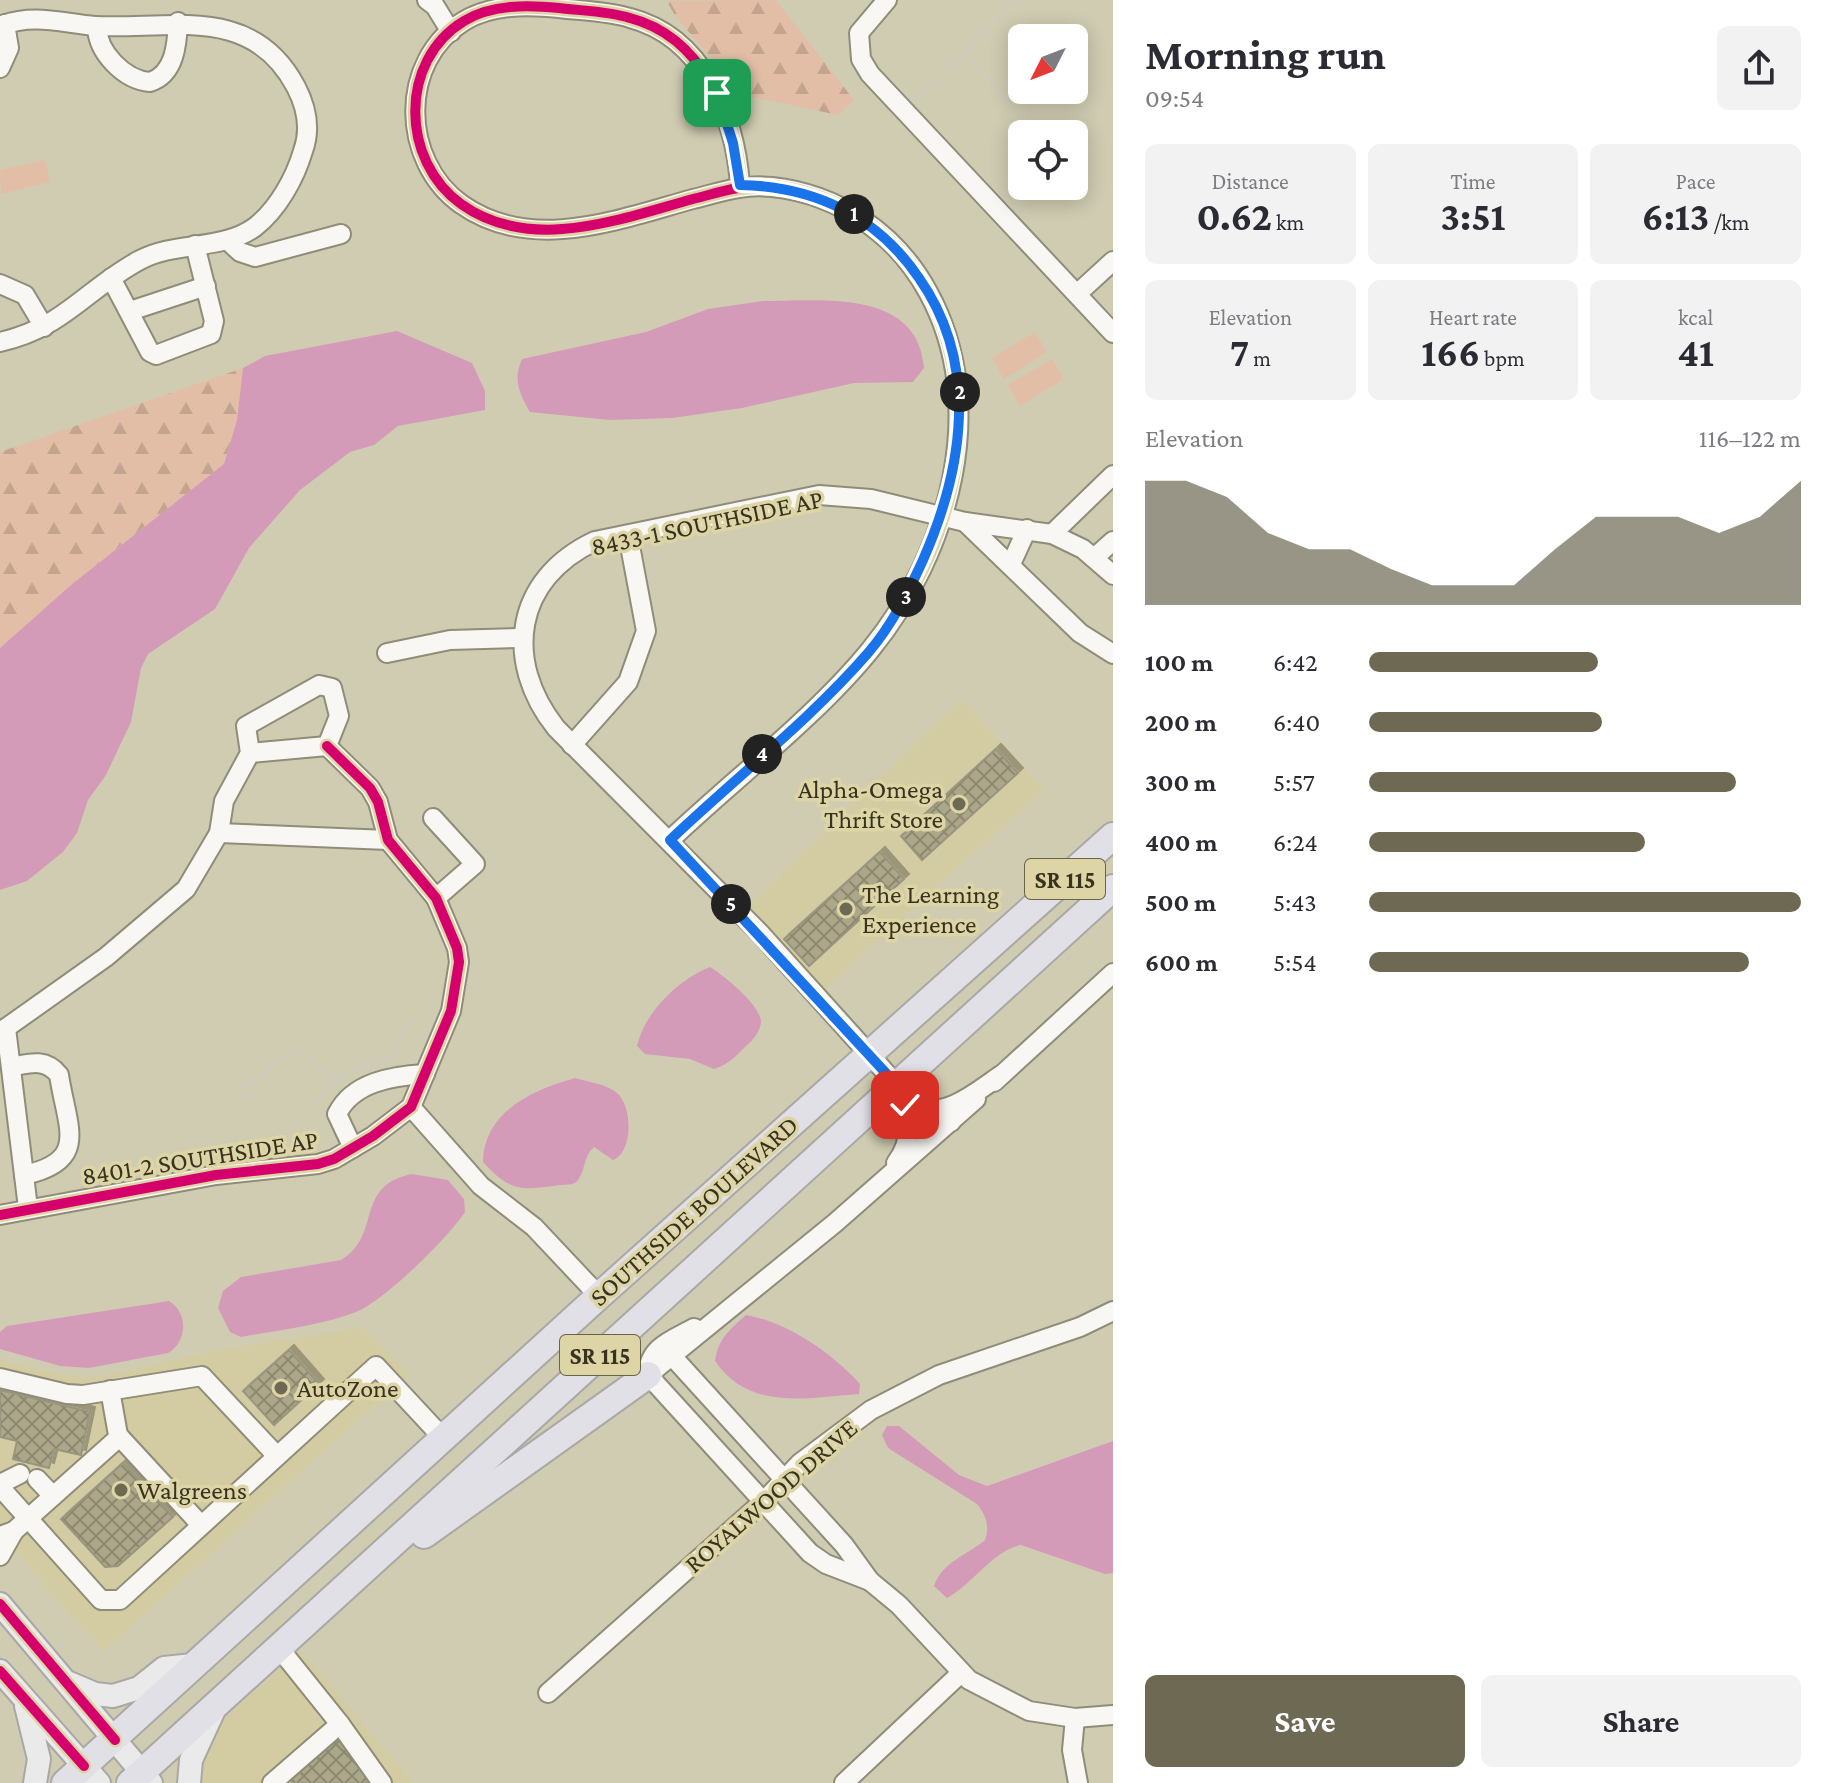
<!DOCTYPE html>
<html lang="en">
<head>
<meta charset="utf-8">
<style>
  body { margin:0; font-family:"Crimson Pro",serif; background:#f2f2f3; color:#2b2b33; height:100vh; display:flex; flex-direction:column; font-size:30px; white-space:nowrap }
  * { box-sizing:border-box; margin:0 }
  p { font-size:26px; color:#7c7c81 }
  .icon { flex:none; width:44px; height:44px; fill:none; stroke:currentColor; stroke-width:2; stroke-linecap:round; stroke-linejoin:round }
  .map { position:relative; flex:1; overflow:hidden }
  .sheet { display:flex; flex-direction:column; background:#fff; width:720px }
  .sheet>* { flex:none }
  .needle { width:52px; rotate:228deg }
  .tools { position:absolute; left:1008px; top:24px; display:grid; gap:16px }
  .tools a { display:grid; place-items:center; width:80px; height:80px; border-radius:12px; background:#fff; box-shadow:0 4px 20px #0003; font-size:40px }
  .pin { position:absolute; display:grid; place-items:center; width:68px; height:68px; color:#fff; margin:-34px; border-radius:16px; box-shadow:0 4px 12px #0006 }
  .km { position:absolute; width:40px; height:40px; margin:-20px; border-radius:50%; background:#222; color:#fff; font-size:22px; line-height:40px; text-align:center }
  .round { display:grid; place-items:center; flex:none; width:84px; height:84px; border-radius:12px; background:#f2f2f3 }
  .head { display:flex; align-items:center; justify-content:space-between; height:136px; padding:0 32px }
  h1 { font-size:44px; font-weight:700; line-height:60px }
  .metrics { display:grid; grid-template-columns:repeat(3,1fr); gap:12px; height:136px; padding:8px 32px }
  .metrics div { display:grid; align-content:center; border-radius:12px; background:#f2f2f3; text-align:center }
  .metrics b { font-size:40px; font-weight:700 }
  .metrics small { font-size:22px; font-weight:400 }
  .metrics p { font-size:22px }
  .chart { height:224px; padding:16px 32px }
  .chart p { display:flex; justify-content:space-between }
  .chart svg { width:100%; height:144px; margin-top:8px; fill:#6d6953; opacity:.7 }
  .button { display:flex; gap:16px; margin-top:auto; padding:16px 32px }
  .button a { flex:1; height:92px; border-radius:12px; background:#6d6953; color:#fff; font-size:32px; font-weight:700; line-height:92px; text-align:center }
  .button a+a { background:#f2f2f3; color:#2b2b33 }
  ul { padding:0 32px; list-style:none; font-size:26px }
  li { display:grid; grid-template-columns:128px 96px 1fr; align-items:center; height:60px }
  li i { height:20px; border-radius:10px; background:#6d6953 }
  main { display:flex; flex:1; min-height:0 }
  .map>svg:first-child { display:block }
  .built { fill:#d3cca2 }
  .forest { fill:url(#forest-firs) }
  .pitch { fill:#e2bea7 }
  .water { fill:#d49bb9 }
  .building { fill:url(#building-cross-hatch); stroke:#989581; stroke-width:2; filter:url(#shadow) }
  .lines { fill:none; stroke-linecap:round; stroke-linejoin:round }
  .minor-casing { stroke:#8f8c78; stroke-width:22 }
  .major-casing { stroke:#a9a8a4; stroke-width:26 }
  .highway-casing { stroke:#a9a8a4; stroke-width:30 }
  .path { stroke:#cccac2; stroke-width:3; stroke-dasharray:6 4; stroke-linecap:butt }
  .minor { stroke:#f8f7f3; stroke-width:18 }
  .major { stroke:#eaeaeb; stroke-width:22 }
  .highway { stroke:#e0e0e6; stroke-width:26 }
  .cycleway-casing { stroke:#ddd5a5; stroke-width:15 }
  .cycleway { stroke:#d6006c; stroke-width:10 }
  .route-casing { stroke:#fff; stroke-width:16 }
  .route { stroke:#1a73e8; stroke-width:10 }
  .poi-dot { fill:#6d6953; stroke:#ddd5a5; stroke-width:3 }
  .labels { text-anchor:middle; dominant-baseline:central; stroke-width:7; stroke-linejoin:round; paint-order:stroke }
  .shield { fill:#ddd5a5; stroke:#696448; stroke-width:2 }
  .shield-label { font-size:24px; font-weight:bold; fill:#373320 }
  .street-label { font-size:26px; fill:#373320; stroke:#ddd5a5 }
  .poi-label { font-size:26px; fill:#373320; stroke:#ddd5a5; text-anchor:start }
</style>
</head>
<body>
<main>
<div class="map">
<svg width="1113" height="1783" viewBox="0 0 1113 1783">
  <defs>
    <pattern id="forest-firs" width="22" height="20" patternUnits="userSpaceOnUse" patternTransform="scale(2)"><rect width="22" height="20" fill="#e2bea7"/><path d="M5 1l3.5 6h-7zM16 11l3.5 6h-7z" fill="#c2a48f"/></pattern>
    <pattern id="building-cross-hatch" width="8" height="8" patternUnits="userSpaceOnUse" patternTransform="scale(2)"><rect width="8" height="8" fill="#aca789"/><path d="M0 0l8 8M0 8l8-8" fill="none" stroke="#8d8970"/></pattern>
    <filter id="shadow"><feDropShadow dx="5" dy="-5" stdDeviation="0" flood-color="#0004"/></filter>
  </defs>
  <rect width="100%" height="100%" fill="#d0ccb2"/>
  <g class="built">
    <path d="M 961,699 L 1044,789 L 820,993 L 745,910 Z"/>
    <path d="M 363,1327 L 409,1374 L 103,1652 L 0,1534 L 0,1360 L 64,1375 L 97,1377 L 228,1348 Z"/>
    <path d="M 301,1650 L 414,1783 L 194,1783 L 194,1769 L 218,1725 Z"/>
  </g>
  <g class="forest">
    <path d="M 776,0 L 854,100 L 838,115 L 743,95 L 675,16 L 667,1 Z"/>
    <path d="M 243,368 L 237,420 L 224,464 L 71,585 L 0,648 L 0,452 Z"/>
  </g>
  <g class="pitch">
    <path d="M 45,160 L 50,182 L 1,194 L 0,170 Z"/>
    <path d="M 1035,332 L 1047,352 L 1004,379 L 992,358 Z"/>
    <path d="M 1052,359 L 1064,379 L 1020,406 L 1008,385 Z"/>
  </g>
  <g class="water">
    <path d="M 763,301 C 820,301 918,288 924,368 L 913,382 L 854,383 L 742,408 L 672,418 L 610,420 L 530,412 C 519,393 513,379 522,359 L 646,332 L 708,309 Z"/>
    <path d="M 397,331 L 472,363 L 485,391 L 485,410 L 398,426 L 374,445 L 350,452 L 300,490 L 249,548 L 215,609 L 148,654 L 141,668 L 131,722 L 106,775 L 88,800 L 77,833 L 63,852 L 27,881 L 0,890 L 0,648 L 71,585 L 224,464 L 237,420 L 243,368 L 265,356 Z"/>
    <path d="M 710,967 C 723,975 761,1005 761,1022 C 760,1033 752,1041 744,1048 C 734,1058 727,1065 714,1069 L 690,1059 L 645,1054 L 637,1046 C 644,1013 679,979 710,967 Z"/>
    <path d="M 575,1078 C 588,1082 607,1084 617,1093 C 633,1107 633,1152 613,1160 L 594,1147 C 583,1157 586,1169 578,1180 C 573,1186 568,1184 561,1185 C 522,1190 511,1193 483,1162 C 484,1111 533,1090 575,1078 Z"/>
    <path d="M 412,1174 L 448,1180 L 464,1199 L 465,1212 C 448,1238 384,1301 356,1312 C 320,1326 278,1330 241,1337 L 230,1332 L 218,1308 L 223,1291 L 241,1277 L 341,1260 C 383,1235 353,1186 412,1174 Z"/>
    <path d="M 169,1301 C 189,1313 187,1342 168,1353 L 89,1368 L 60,1366 L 0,1349 L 0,1332 L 7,1326 Z"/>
    <path d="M 746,1315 C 787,1322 832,1353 860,1384 L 859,1394 C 806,1398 749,1411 715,1361 C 718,1339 730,1329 746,1315 Z"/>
    <path d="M 887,1426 L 899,1426 L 959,1475 L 987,1486 L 1113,1441 L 1113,1573 L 1105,1574 L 1021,1545 C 993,1550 973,1584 947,1598 L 934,1586 C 943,1561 966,1556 985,1540 C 990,1525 986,1516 977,1504 L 888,1448 L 882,1435 Z"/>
  </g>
  <g class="building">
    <path d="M 996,749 L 1018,773 L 922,860 L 901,836 Z"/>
    <path d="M 880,852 L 904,879 L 809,966 L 784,939 Z"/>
    <path d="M 289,1350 L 319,1384 L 274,1425 L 243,1391 Z"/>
    <path d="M 0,1390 L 90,1412 L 81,1455 L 54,1449 L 49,1468 L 13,1459 L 17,1441 L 0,1437 Z"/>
    <path d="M 123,1463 L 173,1517 L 118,1566 L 105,1567 L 61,1519 Z"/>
    <path d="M 338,1739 L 373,1783 L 293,1783 L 288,1777 Z"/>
  </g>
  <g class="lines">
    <defs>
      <g id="minor">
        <path d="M 427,0 L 435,6 L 451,32"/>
        <path d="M 887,0 L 859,33 L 861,59 L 870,74 L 1113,333"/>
        <path d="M 0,26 C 34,13 61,23 95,26 C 169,30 252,3 296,87 C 307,108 311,129 303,151 C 295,178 278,209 255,227 C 222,251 175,241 140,260 C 87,288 64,328 0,342"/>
        <path d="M 97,26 C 97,52 124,80 150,82 C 175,74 177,44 178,22"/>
        <path d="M 0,68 L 9,48 L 5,24"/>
        <path d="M 227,240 L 240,252 L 255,257 L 341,234"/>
        <path d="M 111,278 L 150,352 L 156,355 L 211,334 L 214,321 L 195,245"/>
        <path d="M 0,284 L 25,295 L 44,327"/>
        <path d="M 1077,294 L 1113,261"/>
        <path d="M 130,311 L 206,286"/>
        <path d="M 965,522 L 1080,633 L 1113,654"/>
        <path d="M 1052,534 L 1113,475"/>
        <path d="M 1094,558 L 1113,541"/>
        <path d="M 1011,564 L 1027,529"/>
        <path d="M 387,653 L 450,640 L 520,638"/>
        <path d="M 572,745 L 628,682 L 646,631 L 628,535"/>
        <path d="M 250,753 L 327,746"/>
        <path d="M 433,818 L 475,864 L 436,898"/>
        <path d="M 219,833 L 388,840"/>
        <path d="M 670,840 C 733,780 817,716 871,649 C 949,553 991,406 928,292 C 896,233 838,194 772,187 C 742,184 721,192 693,199 C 620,219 531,254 461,204 C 401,161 398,61 464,21 C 492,4 528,5 559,8 C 583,11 607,11 630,18 C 703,37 735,116 740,185"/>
        <path d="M 6,1028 L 106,957 L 186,889 L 219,833 L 224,801 L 250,753 L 246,726 L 319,685 L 332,688 L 339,716 L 327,746"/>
        <path d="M 6,1028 L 28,1208"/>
        <path d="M 11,1067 C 30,1063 46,1058 59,1075 C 67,1128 90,1161 24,1175"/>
        <path d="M 1001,1075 C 981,1088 945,1120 920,1106 C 911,1101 903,1090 896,1084 L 760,933 L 556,728 C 503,661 514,579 595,541 L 819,495 L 871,499 L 965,522 L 1052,534 L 1083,549 L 1113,575"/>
        <path d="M 994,1082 L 1113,973"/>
        <path d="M 411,1107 L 481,1186 L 534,1227 L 599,1296"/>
        <path d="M 907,1114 L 934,1123 L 951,1122"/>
        <path d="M 353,1148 L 337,1114 C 353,1082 392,1076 425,1074"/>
        <path d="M 896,1163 C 914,1139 910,1117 899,1090"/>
        <path d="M 0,1215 L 216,1175 L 318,1164 L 334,1159 L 373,1136 L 411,1107 L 451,1011 L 459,962 L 457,948 L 436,898 L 388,840 L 378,802 L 370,788 L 327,746"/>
        <path d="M 672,1356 L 844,1545 L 870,1581 L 899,1605 L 969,1680 L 1029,1711 L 1075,1718 L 1113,1715"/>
        <path d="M 648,1375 L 835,1223 L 976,1099"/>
        <path d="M 648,1375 L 810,1553 L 826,1564 L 870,1581"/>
        <path d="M 648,1375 C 648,1347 672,1340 694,1328"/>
        <path d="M 0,1378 L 67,1394 L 83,1395 L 202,1376 L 277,1456"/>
        <path d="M 118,1435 L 201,1525"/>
        <path d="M 37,1479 L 53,1496"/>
        <path d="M 0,1484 L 20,1474"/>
        <path d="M 0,1487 L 101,1600 L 120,1600 L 376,1366 L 443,1438"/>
        <path d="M 0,1536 L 14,1531 L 116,1440 L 118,1435 L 110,1390"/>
        <path d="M 0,1556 L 14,1531"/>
        <path d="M 548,1693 L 764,1501 L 800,1463 L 871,1410 L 939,1375 L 1080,1327 L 1113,1311"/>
        <path d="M 1075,1718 L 1072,1750 L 1078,1783"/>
        <path d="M 340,1724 L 382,1783"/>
        <path d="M 272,1783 L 340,1724 L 279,1648"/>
        <path d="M 844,1783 L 961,1673"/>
      </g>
      <g id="major">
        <path d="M 0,1604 L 151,1783"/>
        <path d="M 0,1671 L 99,1783"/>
        <path d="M 69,1683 L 95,1694 L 113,1696 L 139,1688 L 164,1668 L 193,1665"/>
        <path d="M 26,1706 L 39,1759 L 35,1783"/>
        <path d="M 189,1783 L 191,1760 L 214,1710"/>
      </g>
      <g id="highway">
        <path d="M 424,1535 L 648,1375"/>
        <path d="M 65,1783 L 599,1296 L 1113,836"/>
        <path d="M 130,1783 L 1113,888"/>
      </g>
    </defs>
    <use href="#minor" class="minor-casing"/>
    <use href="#major" class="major-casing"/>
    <use href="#highway" class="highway-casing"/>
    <g class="path">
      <path d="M 1020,0 L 1011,1 L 964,52 L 1035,134"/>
      <path d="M 914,98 L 965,53"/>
      <path d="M 340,1084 L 333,1078 L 393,1057 L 409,1022 L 427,1018"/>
      <path d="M 250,1098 L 245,1086 L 296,1049 L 333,1078 L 312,1110"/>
    </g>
    <use href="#minor" class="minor"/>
    <use href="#major" class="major"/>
    <use href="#highway" class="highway"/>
    <defs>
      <g id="cycleway">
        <path d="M 670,840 C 733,780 817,716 871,649 C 949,553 991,406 928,292 C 896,233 838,194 772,187 C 742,184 721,192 693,199 C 620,219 531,254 461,204 C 401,161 398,61 464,21 C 492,4 528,5 559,8 C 583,11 607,11 630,18 C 703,37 735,116 740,185"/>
        <path d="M 0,1215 L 216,1175 L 318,1164 L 334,1159 L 373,1136 L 411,1107 L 451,1011 L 459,962 L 457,948 L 436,898 L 388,840 L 378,802 L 370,788 L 327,746"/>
        <path d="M 0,1604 L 115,1740"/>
        <path d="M 0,1671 L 84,1766"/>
      </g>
    </defs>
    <use href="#cycleway" class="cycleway-casing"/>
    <use href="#cycleway" class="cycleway"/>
  </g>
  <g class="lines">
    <defs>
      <path id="route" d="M 717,93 L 733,143 L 740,185 C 814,186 877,216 919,278 C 980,365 963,469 923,560 C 908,593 892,625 868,653 C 809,721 735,778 670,840 L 896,1084 L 905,1105"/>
    </defs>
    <use href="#route" class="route-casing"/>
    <use href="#route" class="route"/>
  </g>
  <g class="poi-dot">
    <circle cx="959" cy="804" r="8"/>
    <circle cx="846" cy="909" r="8"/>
    <circle cx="281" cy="1388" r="8"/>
    <circle cx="121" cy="1490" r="8"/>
  </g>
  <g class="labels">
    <g class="shield">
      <rect x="1025" y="859" width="80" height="40" rx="6"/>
      <rect x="560" y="1335" width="80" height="40" rx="6"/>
    </g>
    <g class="shield-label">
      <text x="1065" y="879">SR 115</text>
      <text x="600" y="1355">SR 115</text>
    </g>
    <g class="street-label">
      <text transform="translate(707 523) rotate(-12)">8433-1 SOUTHSIDE AP</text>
      <text transform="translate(200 1158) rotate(-9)">8401-2 SOUTHSIDE AP</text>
      <text transform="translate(694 1211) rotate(-42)">SOUTHSIDE BOULEVARD</text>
      <text transform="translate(771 1496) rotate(-41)">ROYALWOOD DRIVE</text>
    </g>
    <g class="poi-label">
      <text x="943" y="789" text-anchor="end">Alpha-Omega<tspan x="943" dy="30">Thrift Store</tspan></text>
      <text x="862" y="894">The Learning<tspan x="862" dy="30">Experience</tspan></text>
      <text x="297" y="1388">AutoZone</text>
      <text x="137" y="1490">Walgreens</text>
    </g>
  </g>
</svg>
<div class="tools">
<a><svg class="needle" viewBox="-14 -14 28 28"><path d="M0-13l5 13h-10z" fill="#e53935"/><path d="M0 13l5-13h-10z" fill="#7c7c81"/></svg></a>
<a><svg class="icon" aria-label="locate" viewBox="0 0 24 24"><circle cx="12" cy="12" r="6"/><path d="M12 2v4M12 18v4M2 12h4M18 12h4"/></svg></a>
</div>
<div class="pin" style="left:717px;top:93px;background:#1e9e55"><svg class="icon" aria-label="arrive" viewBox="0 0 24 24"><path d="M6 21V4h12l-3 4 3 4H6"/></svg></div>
<div class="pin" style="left:905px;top:1105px;background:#d93025"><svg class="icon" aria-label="check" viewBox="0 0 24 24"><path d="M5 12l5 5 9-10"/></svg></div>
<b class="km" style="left:854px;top:214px">1</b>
<b class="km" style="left:960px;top:392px">2</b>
<b class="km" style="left:906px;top:597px">3</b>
<b class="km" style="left:762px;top:754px">4</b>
<b class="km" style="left:731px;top:904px">5</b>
</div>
<section class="sheet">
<div class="head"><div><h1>Morning run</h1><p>09:54</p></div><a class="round"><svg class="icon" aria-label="share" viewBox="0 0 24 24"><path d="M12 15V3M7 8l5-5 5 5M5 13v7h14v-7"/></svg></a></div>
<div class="metrics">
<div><p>Distance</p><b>0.62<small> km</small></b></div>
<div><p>Time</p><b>3:51</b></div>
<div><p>Pace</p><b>6:13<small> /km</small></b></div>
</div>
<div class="metrics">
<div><p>Elevation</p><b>7<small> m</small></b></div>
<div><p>Heart rate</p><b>166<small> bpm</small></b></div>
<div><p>kcal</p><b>41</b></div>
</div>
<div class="chart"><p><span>Elevation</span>116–122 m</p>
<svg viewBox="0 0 160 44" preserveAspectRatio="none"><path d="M0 44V6L10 6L20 11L30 22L40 27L50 27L60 33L70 38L80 38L90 38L100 27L110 17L120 17L130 17L140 22L150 17L160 6V44z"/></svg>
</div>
<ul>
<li><b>100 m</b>6:42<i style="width:53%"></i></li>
<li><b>200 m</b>6:40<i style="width:54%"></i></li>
<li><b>300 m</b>5:57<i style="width:85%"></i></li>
<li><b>400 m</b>6:24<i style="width:64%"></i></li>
<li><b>500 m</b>5:43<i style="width:100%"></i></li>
<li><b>600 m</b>5:54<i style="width:88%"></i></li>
</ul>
<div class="button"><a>Save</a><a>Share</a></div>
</section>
</main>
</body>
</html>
